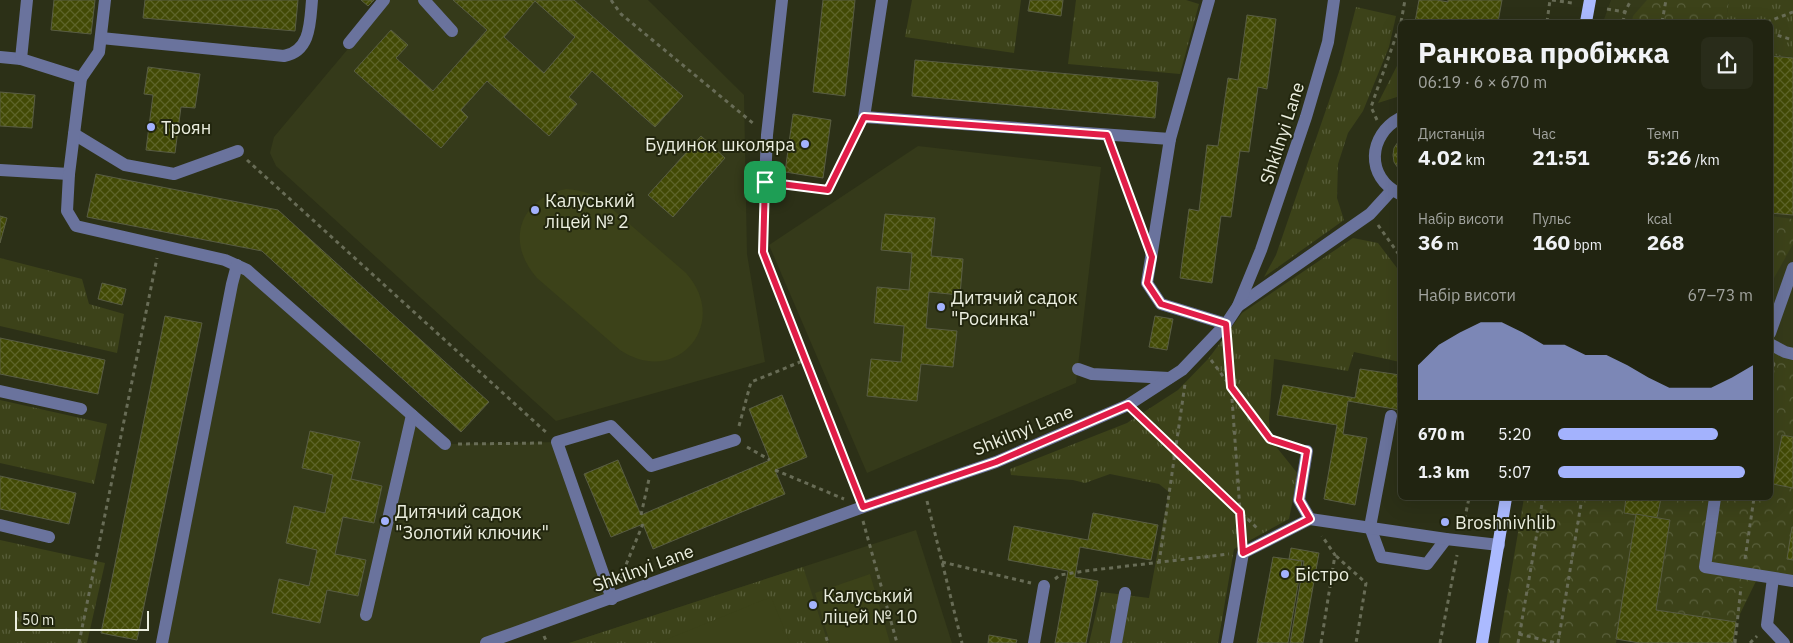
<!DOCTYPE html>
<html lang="uk">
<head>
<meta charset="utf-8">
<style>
  body { margin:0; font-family:"IBM Plex Sans",sans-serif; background:#292c1a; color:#f1f3f6; height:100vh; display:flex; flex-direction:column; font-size:19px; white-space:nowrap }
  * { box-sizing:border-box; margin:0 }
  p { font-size:16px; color:#a2a49f }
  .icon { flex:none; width:28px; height:28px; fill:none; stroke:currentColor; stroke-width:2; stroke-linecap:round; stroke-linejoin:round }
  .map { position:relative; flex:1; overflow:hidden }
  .side { position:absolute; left:1398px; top:20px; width:375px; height:480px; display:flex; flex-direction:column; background:#212411; border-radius:8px; box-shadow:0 5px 20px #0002,0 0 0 1px #3e4131 }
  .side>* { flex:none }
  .scale { position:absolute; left:15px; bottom:12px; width:134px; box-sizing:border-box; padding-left:5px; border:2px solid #ebeedf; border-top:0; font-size:14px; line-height:18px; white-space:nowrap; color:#ebeedf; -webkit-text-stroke:4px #22260e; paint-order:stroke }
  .pin { position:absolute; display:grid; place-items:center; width:42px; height:42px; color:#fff; margin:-21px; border-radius:10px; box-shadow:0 2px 8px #0006 }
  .round { display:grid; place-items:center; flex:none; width:52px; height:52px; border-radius:8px; background:#292c1a }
  .summary { display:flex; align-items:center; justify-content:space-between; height:85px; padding:0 20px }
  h1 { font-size:28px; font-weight:700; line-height:38px }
  .stats { display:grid; grid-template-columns:repeat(3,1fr); gap:8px; height:85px; padding:5px 20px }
  .stats div { display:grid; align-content:center }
  .stats b { font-size:21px; font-weight:700 }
  .stats small { font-size:14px; font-weight:400 }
  .stats p { font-size:14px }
  .chart { height:140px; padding:10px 20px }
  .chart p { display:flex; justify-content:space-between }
  .chart svg { width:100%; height:90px; margin-top:5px; fill:#a3b2fd; opacity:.7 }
  ul { padding:0 20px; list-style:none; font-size:16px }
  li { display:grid; grid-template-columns:80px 60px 1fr; align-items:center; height:38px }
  li i { height:12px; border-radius:6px; background:#a3b2fd }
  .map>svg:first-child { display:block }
  .built { fill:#353a1a }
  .grass { fill:url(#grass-tufts) }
  .park { fill:url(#park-crowns) }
  .pitch { fill:#3c4219 }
  .building { fill:url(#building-cross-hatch); stroke:#595d43; fill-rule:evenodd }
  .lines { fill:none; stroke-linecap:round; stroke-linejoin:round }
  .path { stroke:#686c56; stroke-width:3; stroke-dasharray:4 4; stroke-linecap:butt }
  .minor { stroke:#6a739d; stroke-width:12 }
  .major { stroke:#abbaff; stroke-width:12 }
  .route-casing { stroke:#fff; stroke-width:10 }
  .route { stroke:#e11d48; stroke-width:6 }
  .poi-dot { fill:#a3b2fd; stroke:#22260e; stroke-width:2 }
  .labels { text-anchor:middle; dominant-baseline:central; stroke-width:4; stroke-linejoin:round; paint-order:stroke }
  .poi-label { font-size:18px; fill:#ebeedf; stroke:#22260e; text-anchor:start }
  .street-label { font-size:18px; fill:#ebeedf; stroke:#22260e }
</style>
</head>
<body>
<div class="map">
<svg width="1793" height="643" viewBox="0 0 1793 643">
  <defs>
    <pattern id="grass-tufts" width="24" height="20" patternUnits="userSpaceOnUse" patternTransform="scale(1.25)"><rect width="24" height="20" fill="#3c4219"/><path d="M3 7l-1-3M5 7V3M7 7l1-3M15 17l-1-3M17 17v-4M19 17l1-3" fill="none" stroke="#585e3a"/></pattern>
    <pattern id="park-crowns" width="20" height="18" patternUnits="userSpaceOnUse" patternTransform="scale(1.25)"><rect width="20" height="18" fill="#3c4219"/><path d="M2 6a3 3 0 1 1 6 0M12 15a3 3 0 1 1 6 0" fill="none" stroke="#585e3a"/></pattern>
    <pattern id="building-cross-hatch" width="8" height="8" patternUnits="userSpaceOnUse" patternTransform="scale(1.25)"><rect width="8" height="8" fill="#424a05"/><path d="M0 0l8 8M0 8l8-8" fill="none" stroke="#5d6429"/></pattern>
  </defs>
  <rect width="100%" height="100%" fill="#2c3017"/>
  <g class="built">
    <path d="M 389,0 L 648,0 L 744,95 L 747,254 L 765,362 L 556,421 L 276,166 L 270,153 L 274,137 Z"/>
    <path d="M 1611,0 L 1793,0 L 1793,347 L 1770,345 L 1770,22 L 1603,22 Z"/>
    <path d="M 918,146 L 1101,167 L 1076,383 L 867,473 L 769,245 Z"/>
    <path d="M 237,265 L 445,444 L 557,442 L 612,599 L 486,643 L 162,643 Z"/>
    <path d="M 916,530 L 952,643 L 569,643 Z"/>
  </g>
  <g class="grass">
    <path d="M 912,0 L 1021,0 L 1014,53 L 905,37 Z"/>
    <path d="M 1076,0 L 1186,0 L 1199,4 L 1180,74 L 1068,64 Z"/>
    <path d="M 1729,0 L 1793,0 L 1793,57 L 1770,55 L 1770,22 L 1726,22 Z"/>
    <path d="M 1356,7 L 1396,16 L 1389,47 L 1363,111 L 1348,133 L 1338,164 L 1337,198 L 1344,220 L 1264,277 L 1276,255 L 1340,69 Z"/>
    <path d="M 1400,60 L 1400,96 L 1378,103 Z"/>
    <path d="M 1353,238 L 1378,243 L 1400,272 L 1400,362 L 1354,352 L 1348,371 L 1274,359 L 1269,418 L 1270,439 L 1298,474 L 1289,519 L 1234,549 L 1218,643 L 1089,643 L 1101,592 L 1149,598 L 1169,492 L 1159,484 L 1110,474 L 1085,483 L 1073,480 L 1011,475 L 1010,469 L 1127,423 L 1178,390 L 1209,358 L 1242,313 Z"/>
    <path d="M 0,258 L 82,279 L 89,304 L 124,314 L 117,353 L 0,326 Z"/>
    <path d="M 0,400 L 107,424 L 94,484 L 0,463 Z"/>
    <path d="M 0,540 L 105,563 L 87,643 L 0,643 Z"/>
    <path d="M 803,567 L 828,643 L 569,643 Z"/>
  </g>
  <g class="park">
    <path d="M 1647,0 L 1729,0 L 1726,22 L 1632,22 L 1633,16 Z"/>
    <path d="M 1770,216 L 1793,219 L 1793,244 L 1770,285 Z"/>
    <path d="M 1770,345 L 1793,347 L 1793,437 L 1782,435 L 1773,484 L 1793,488 L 1793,527 L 1787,558 L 1793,560 L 1793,580 L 1759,575 L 1736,622 L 1656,610 L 1670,520 L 1657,518 L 1661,498 L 1770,498 Z"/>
    <path d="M 1524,498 L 1626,498 L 1624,513 L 1636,514 L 1616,643 L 1499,643 Z"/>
  </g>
  <g class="pitch">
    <path d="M 566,189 C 581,190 591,193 603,201 L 686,273 C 731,323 677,388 620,350 L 537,278 C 505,242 519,199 566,189 Z"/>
    <path d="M 870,574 L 890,643 L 830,643 L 815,593 Z"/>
    <path d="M 771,597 L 790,643 L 658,643 Z"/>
  </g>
  <g class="building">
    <path d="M 54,0 L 95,0 L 91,34 L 51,30 Z"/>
    <path d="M 145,0 L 298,0 L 295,31 L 143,18 Z"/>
    <path d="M 361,0 L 374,0 L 368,6 Z"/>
    <path d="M 453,0 L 574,0 L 683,96 L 655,127 L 592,71 L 569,97 L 577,104 L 549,136 L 487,81 L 461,110 L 468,117 L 441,148 L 354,71 L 391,30 L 408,45 L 396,58 L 433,91 L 487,30 ZM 535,1 L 575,37 L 544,73 L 504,37 Z"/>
    <path d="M 823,0 L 855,0 L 845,96 L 813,92 Z"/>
    <path d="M 1030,0 L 1063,0 L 1061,16 L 1028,11 Z"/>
    <path d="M 1419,0 L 1437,0 L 1448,2 L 1448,0 L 1502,0 L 1498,22 L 1415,22 Z"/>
    <path d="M 1247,15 L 1276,19 L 1267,89 L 1258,87 L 1249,152 L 1240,151 L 1231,217 L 1221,216 L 1212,283 L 1180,278 L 1189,209 L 1199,211 L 1207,145 L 1218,146 L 1228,78 L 1238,80 Z"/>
    <path d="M 1770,56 L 1793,58 L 1793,215 L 1770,213 Z"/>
    <path d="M 915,60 L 1158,82 L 1155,118 L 912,96 Z"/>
    <path d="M 148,67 L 200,74 L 195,108 L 181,107 L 175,153 L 146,150 L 153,95 L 144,94 Z"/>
    <path d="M 0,92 L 35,95 L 32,128 L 0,126 Z"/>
    <path d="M 793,114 L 831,120 L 823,178 L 785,172 Z"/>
    <path d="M 701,136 L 725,158 L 673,217 L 648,195 Z"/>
    <path d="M 1400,139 L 1400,171 L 1394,162 L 1393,155 L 1394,148 Z"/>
    <path d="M 96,174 L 278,210 L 489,402 L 461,432 L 262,251 L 87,217 Z"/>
    <path d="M 885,214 L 935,218 L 931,256 L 963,259 L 960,295 L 929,292 L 926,328 L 957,331 L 953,367 L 921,364 L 917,401 L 867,396 L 871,359 L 901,362 L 904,326 L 874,323 L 877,287 L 909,290 L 912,253 L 881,250 Z"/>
    <path d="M 0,216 L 7,218 L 0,243 Z"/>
    <path d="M 102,283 L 126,289 L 122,305 L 98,299 Z"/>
    <path d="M 165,316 L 202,323 L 137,640 L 101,633 Z"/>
    <path d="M 1155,316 L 1173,319 L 1167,350 L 1149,347 Z"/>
    <path d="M 0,338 L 105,360 L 98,394 L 0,374 Z"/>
    <path d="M 1360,369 L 1400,375 L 1400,410 L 1348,401 L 1343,434 L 1367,438 L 1355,505 L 1324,499 L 1337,425 L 1277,415 L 1283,385 L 1355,398 Z"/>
    <path d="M 782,395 L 807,457 L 775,470 L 785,494 L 653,549 L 643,524 L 611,537 L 584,474 L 618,460 L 641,515 L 770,460 L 749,409 Z"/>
    <path d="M 310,431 L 360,442 L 351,479 L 382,486 L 374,523 L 343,517 L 335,554 L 366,560 L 358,596 L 327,590 L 320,623 L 272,613 L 279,579 L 309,586 L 317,550 L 286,543 L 294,506 L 325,513 L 333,475 L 302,468 Z"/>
    <path d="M 1782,435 L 1793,437 L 1793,488 L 1773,484 Z"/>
    <path d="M 0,476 L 76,493 L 69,524 L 0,509 Z"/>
    <path d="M 1626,498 L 1661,498 L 1657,518 L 1624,513 Z"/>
    <path d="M 1093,513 L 1158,525 L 1151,560 L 1080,547 L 1075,577 L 1098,581 L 1086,643 L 1055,643 L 1068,571 L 1008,560 L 1014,526 L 1088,540 Z"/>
    <path d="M 1636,514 L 1670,520 L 1656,610 L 1736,622 L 1733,643 L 1640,643 L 1616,639 Z"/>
    <path d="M 1792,527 L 1793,527 L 1793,560 L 1787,559 Z"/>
    <path d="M 1291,548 L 1319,553 L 1303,643 L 1290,643 L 1304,561 L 1289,559 Z"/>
    <path d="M 1273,557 L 1302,561 L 1288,643 L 1257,643 Z"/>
    <path d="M 989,635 L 1017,640 L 1016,643 L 988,643 Z"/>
  </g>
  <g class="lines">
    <g class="path">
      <path d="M 611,0 L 621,14 L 754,124"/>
      <path d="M 1552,0 L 1572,3"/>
      <path d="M 1607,9 L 1625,12 L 1631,0"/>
      <path d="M 1401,22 L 1405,0"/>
      <path d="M 1547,22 L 1550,0"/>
      <path d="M 1623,22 L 1625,12"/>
      <path d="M 1662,22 L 1666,0"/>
      <path d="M 1767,22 L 1793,12"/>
      <path d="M 1770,33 L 1793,40"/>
      <path d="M 1377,120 L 1371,107 L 1400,25"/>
      <path d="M 1112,150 L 1140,226"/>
      <path d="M 247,160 L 548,434"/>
      <path d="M 778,183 L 828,190 L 858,129"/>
      <path d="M 765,195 L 763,252 L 857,493"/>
      <path d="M 1378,225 L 1400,256"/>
      <path d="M 1228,343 L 1242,538"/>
      <path d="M 1211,360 L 1270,439 L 1294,446"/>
      <path d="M 1770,390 L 1774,363 L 1776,362"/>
      <path d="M 1138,414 L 1258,529"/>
      <path d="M 739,426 L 751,382 L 805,360"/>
      <path d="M 458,444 L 544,443"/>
      <path d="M 747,447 L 770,460"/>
      <path d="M 775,470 L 844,499"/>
      <path d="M 927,501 L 962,643"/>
      <path d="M 641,515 L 649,479"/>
      <path d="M 863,521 L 897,643"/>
      <path d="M 1463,527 L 1469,498"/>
      <path d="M 1336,556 L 1366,583 L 1356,643"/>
      <path d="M 1745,559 L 1754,498"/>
      <path d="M 942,562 L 1031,583"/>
      <path d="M 1159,563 L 1185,384"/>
      <path d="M 620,579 L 643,524"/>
      <path d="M 1055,579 L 1060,575 L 1085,571 L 1229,554"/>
      <path d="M 1519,634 L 1556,643"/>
      <path d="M 544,636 L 547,643"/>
      <path d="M 826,637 L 828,643"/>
      <path d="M 79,643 L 157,258"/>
      <path d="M 1321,643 L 1335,555 L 1322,536"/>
      <path d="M 1440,643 L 1457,555"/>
      <path d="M 1518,643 L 1543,498"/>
      <path d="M 1558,643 L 1582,498"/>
      <path d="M 1735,643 L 1741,587"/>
      <path d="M 1750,643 L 1757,636"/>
    </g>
    <g class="minor">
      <path d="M 424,0 L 452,31"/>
      <path d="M 882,0 L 864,117 L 1170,139"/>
      <path d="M 1209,0 L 1170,139 L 1147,283 L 1161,304 L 1226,324"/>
      <path d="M 101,38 L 284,56 C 311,51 310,22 312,0"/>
      <path d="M 349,43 L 384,0"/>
      <path d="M 0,57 L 21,59"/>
      <path d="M 81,78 L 99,52 L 105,0"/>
      <path d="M 1400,118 C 1368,135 1365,177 1400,194"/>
      <path d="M 74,134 L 125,165 L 174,174 L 238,151"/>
      <path d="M 0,170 L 69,174 L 81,78 L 21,59 L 27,0"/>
      <path d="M 69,174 L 67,211 L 76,226 L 225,260 L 247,270 L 445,444"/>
      <path d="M 765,182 L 767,135 L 782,0"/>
      <path d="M 1238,306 L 1370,214 L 1392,190"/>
      <path d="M 1770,333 L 1793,268"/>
      <path d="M 1770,344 L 1785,352 L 1793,354"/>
      <path d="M 1078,369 L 1092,374 L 1169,378"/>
      <path d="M 0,391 L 81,409"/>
      <path d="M 1391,416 L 1370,527 L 1381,557 L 1427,564 L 1446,539"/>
      <path d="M 1307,451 L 1299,500 L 1310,519"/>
      <path d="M 1715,498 L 1705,567 L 1793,581"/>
      <path d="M 0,525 L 49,537"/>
      <path d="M 1773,578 L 1767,625 L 1784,643"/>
      <path d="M 612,599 L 557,442 L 611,426 L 651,466 L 735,440"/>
      <path d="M 366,615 L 412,415"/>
      <path d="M 162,643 L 232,284 L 237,265"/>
      <path d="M 486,643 L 863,507 L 996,462 L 1128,405 L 1182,370 L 1226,324 L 1238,306 L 1261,250 L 1306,117 L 1328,42 L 1334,0"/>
      <path d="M 1034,643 L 1044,586"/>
      <path d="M 1116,643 L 1125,593"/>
      <path d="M 1227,643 L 1243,553 L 1310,519 L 1446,539 L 1499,545"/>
    </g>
    <g class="major">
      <path d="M 1586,22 L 1590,0"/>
      <path d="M 1482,643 L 1506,498"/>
    </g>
  </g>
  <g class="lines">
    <defs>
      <path id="route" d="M 864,117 L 1107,135 L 1152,257 L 1147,283 L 1161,304 L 1226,324 L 1231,387 L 1270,439 L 1307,451 L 1299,500 L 1310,519 L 1243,553 L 1240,512 L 1128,405 L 996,462 L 863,507 L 763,252 L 765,182 L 828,190 Z"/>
    </defs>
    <use href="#route" class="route-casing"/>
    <use href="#route" class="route"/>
  </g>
  <g class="poi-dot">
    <circle cx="151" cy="127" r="5"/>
    <circle cx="805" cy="144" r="5"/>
    <circle cx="535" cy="210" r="5"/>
    <circle cx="941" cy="307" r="5"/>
    <circle cx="385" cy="521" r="5"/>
    <circle cx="1445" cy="522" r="5"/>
    <circle cx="1285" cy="574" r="5"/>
    <circle cx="813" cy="605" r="5"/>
  </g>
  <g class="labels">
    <g class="poi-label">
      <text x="161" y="127">Троян</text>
      <text x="795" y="144" text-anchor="end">Будинок школяра</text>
      <text x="545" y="200">Калуський<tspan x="545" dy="21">ліцей № 2</tspan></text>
      <text x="951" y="297">Дитячий садок<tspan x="951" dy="21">"Росинка"</tspan></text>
      <text x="395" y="511">Дитячий садок<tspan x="395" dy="21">"Золотий ключик"</tspan></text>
      <text x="1455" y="522">Broshnivhlib</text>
      <text x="1295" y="574">Бістро</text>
      <text x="823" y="595">Калуський<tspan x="823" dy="21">ліцей № 10</tspan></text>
    </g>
    <g class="street-label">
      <text transform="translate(1282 133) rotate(-72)">Shkilnyi Lane</text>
      <text transform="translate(1023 430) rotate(-22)">Shkilnyi Lane</text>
      <text transform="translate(643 568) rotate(-20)">Shkilnyi Lane</text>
    </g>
  </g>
</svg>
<div class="scale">50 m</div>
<div class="pin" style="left:765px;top:182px;background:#1e9e55"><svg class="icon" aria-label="arrive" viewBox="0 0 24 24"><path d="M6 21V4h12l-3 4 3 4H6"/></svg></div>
<section class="side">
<div class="summary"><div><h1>Ранкова пробіжка</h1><p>06:19 · 6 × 670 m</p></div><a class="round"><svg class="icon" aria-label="share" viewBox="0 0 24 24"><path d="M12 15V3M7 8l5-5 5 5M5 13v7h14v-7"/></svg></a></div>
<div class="stats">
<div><p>Дистанція</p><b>4.02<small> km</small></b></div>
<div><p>Час</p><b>21:51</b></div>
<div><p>Темп</p><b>5:26<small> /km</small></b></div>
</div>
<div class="stats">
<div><p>Набір висоти</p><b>36<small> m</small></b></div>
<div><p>Пульс</p><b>160<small> bpm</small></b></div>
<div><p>kcal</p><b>268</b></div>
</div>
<div class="chart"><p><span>Набір висоти</span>67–73 m</p>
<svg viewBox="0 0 160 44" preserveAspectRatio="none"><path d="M0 44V27L10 17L20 11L30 6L40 6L50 11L60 17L70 17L80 22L90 22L100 27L110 33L120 38L130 38L140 38L150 33L160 27V44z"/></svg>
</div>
<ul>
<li><b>670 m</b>5:20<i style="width:82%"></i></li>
<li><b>1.3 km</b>5:07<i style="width:96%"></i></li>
</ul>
</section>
</div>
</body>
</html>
